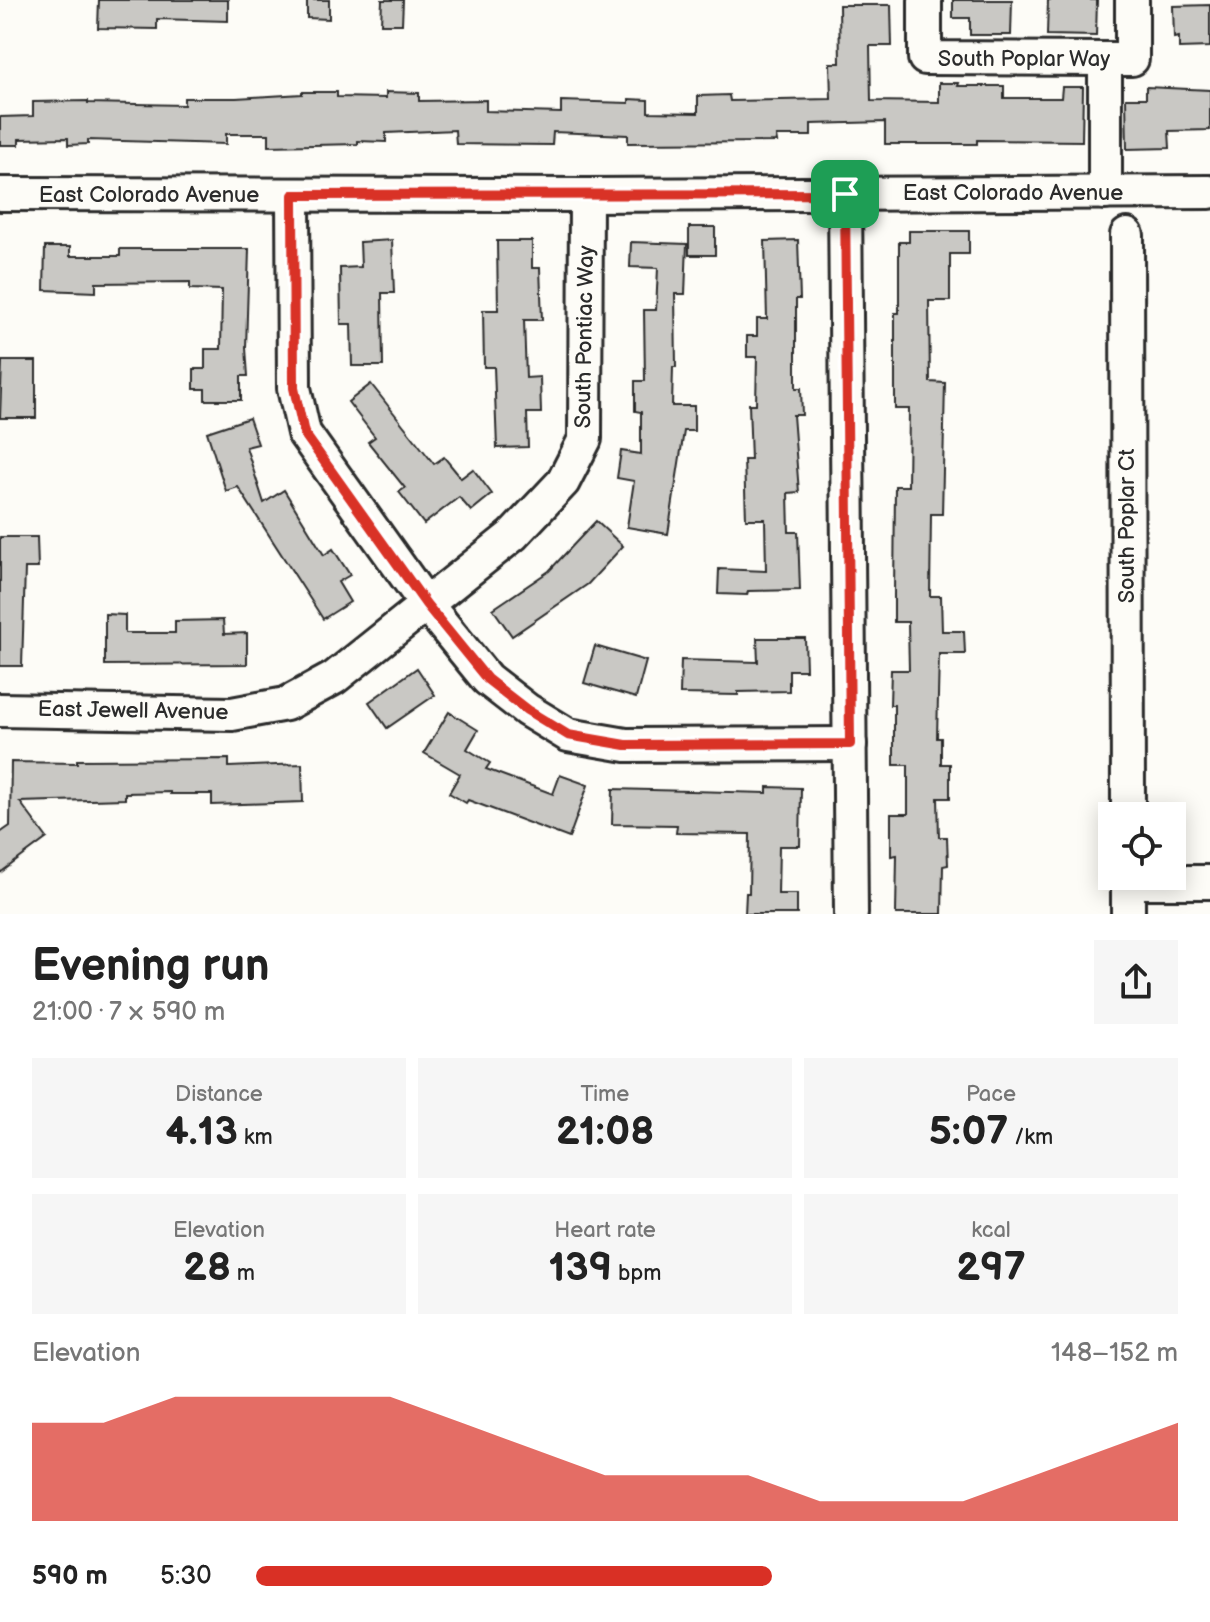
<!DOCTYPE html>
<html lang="en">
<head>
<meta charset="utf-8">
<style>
  body { margin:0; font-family:"Balsamiq Sans",sans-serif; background:#f6f6f6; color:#222; height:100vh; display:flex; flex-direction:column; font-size:30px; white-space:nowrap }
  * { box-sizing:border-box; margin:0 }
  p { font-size:26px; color:#767676 }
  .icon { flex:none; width:44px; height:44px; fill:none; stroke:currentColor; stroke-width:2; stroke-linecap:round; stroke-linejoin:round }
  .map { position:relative; height:914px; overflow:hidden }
  .sheet { display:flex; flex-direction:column; background:#fff; flex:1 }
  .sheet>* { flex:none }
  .controls { position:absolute; left:1098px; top:802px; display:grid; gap:16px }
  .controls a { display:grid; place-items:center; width:88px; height:88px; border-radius:0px; background:#fff; box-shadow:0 4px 20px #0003; font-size:40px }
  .pin { position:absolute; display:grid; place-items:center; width:68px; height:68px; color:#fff; margin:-34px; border-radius:16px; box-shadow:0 4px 12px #0006 }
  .round { display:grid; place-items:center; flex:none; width:84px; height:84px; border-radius:0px; background:#f6f6f6 }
  .head { display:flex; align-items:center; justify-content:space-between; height:136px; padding:0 32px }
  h1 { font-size:44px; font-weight:700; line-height:60px }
  .stats { display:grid; grid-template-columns:repeat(3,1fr); gap:12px; height:136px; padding:8px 32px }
  .stats div { display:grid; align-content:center; border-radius:0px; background:#f6f6f6; text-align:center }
  .stats b { font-size:40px; font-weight:700 }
  .stats small { font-size:22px; font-weight:400 }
  .stats p { font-size:22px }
  .chart { height:224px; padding:16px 32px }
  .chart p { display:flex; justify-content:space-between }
  .chart svg { width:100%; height:144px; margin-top:8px; fill:#d93025; opacity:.7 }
  ul { padding:0 32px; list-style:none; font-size:26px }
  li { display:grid; grid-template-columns:128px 96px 1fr; align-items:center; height:60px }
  li i { height:20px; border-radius:10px; background:#d93025 }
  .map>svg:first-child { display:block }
  .building { fill:#c9c8c4; stroke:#2b2b2b; stroke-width:2 }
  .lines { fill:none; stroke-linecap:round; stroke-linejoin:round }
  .minor-casing { stroke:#2b2b2b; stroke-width:38 }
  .minor { stroke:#fdfcf7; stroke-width:32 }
  .route-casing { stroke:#fff; stroke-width:16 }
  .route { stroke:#d93025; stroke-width:10 }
  .labels { text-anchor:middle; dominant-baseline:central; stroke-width:6; stroke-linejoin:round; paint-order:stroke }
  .street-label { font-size:22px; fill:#2b2b2b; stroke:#fdfcf7 }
</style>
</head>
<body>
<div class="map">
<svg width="1210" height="914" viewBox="0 0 1210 914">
  <rect width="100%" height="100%" fill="#fdfcf7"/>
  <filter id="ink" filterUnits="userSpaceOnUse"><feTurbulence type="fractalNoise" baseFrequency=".0125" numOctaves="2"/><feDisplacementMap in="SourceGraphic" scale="16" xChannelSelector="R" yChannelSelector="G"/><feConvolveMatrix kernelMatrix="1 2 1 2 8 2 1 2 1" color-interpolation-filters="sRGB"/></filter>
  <g filter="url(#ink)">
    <g class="building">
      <path d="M 99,0 L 228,0 L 228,21 L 157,19 L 157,29 L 98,28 Z"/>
      <path d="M 307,0 L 329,0 L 329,19 L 307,18 Z"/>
      <path d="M 382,0 L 403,0 L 402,24 L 381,24 Z"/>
      <path d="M 953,0 L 1012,0 L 1011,35 L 970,35 L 970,18 L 953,18 Z"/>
      <path d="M 1048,0 L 1097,0 L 1096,36 L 1047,35 Z"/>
      <path d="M 839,5 L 891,5 L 892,46 L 870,46 L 871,101 L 939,102 L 939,83 L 959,83 L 958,86 L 1004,86 L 1004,98 L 1061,98 L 1062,87 L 1083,87 L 1082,141 L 977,140 L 977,144 L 885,144 L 885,122 L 811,124 L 811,136 L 776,136 L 777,142 L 628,143 L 628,135 L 553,132 L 552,145 L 456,144 L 455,130 L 386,133 L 386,142 L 358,141 L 358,144 L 269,146 L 269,134 L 226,134 L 226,144 L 88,140 L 88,144 L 68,145 L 68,138 L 19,139 L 19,145 L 0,145 L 0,117 L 33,116 L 33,102 L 88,101 L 88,103 L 184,105 L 184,98 L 236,98 L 302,94 L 302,92 L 337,92 L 337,97 L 386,98 L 386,92 L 419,93 L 419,101 L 486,100 L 486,111 L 561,113 L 561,101 L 629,103 L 629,99 L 648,100 L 648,112 L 698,113 L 698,96 L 729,95 L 730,101 L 831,99 L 830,63 L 840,63 Z"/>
      <path d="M 1210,5 L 1210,47 L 1179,48 L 1179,37 L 1174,38 L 1173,6 Z"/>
      <path d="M 1146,87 L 1210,90 L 1210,130 L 1169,131 L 1170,148 L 1127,149 L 1126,98 L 1146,98 Z"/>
      <rect x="689" y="227" width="26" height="28"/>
      <path d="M 909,231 L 969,231 L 969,254 L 950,254 L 950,301 L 929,301 L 930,382 L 945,383 L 942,514 L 931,514 L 930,596 L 941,596 L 942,631 L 964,631 L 965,654 L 939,654 L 937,738 L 941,738 L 941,764 L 950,764 L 950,798 L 938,798 L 939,837 L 947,837 L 948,865 L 943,866 L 942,914 L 896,914 L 897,855 L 891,856 L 891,814 L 908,814 L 908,765 L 894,765 L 894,705 L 890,705 L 891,670 L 909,670 L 908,622 L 894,622 L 894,596 L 895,486 L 908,486 L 909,409 L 895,409 L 895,313 L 899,313 L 899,242 L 909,242 Z"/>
      <path d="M 392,240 L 394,293 L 382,293 L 383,366 L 352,366 L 351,324 L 341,324 L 340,268 L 361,267 L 360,242 Z"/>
      <path d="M 798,240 L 800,299 L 796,299 L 796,388 L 801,388 L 802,415 L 793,415 L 799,492 L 788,493 L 789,532 L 798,532 L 800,590 L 748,591 L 747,595 L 718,594 L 719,569 L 766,571 L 765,519 L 746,519 L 744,460 L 751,460 L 749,404 L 756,404 L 757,357 L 747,357 L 747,336 L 757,336 L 757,319 L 767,319 L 765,241 Z"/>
      <path d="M 497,241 L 532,241 L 532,268 L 540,268 L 542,320 L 524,320 L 526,378 L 540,377 L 541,413 L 527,413 L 528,447 L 497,448 L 494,367 L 484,367 L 483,310 L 498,310 Z"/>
      <path d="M 631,242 L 687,244 L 685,294 L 675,294 L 676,367 L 673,367 L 672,406 L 694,406 L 694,431 L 684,431 L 668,534 L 627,527 L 634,481 L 617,478 L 621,451 L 641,454 L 641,412 L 635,411 L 635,381 L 645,381 L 644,310 L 656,310 L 658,268 L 630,267 Z"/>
      <path d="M 45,247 L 70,247 L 70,256 L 120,256 L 120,249 L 249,249 L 246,348 L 248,376 L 241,376 L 241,400 L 205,400 L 205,389 L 194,389 L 194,369 L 205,369 L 205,349 L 221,349 L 222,290 L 190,289 L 190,282 L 96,283 L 96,292 L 44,290 Z"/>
      <path d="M 2,361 L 36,361 L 36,418 L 0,418 Z"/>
      <path d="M 371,384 L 434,464 L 444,457 L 461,478 L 473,469 L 492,494 L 471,511 L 459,497 L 424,524 L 399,492 L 405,488 L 368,442 L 375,437 L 348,402 Z"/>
      <path d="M 249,418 L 258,444 L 246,447 L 264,503 L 284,490 L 324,555 L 333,549 L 350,575 L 338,582 L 350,602 L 323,619 L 238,487 L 226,491 L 207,432 Z"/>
      <path d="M 596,521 L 623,546 L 588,584 L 512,636 L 493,609 L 549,571 Z"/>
      <path d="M 0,537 L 37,537 L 38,568 L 25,568 L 22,666 L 0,666 Z"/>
      <path d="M 105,614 L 125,615 L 125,633 L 175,633 L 175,621 L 223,620 L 224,634 L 247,633 L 247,664 L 105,665 Z"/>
      <path d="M 757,638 L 805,638 L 806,670 L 789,670 L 789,691 L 738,692 L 738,695 L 680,694 L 681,660 L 758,662 Z"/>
      <path d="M 595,646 L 646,661 L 636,698 L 584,683 Z"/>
      <path d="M 417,668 L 435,695 L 387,728 L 369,702 Z"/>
      <path d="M 449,712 L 478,730 L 467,749 L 490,763 L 486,769 L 553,794 L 560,775 L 588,785 L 569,838 L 468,800 L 466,803 L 449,793 L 460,774 L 424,753 Z"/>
      <path d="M 229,759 L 229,767 L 302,764 L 303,802 L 212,805 L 212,794 L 170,794 L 170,792 L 125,793 L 125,799 L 20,802 L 47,838 L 0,873 L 0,833 L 10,826 L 11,762 L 77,763 L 77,760 Z"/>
      <path d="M 767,787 L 801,788 L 800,846 L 779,846 L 778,894 L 797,894 L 797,914 L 745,914 L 746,893 L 749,893 L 750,834 L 676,833 L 677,825 L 612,824 L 613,789 L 767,793 Z"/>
    </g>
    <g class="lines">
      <defs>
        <g id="minor">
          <path d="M 925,0 L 925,58 L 1105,59 L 1132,59 L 1132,0"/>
          <path d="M 1105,59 L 1105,193"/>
          <path d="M 0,194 L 586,195 L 1210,192"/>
          <path d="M 845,194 L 851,914"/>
          <path d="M 293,195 L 294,388 L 304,433 L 426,604 L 487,679 L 527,710 L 568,735 L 626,745 L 850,744"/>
          <path d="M 1127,235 L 1128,816"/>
          <path d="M 0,710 L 232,714 L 286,704 L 334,678 L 513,535 L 563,482 L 585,439 L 586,195"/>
          <path d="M 1128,876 L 1128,914"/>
          <path d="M 1128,882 L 1210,882"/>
        </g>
      </defs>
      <use href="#minor" class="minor-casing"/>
      <use href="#minor" class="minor"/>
    </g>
  </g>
  <g class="lines" filter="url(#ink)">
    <defs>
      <path id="route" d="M 845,194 L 850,744 L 626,745 L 568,735 L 527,710 L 487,679 L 426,604 L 304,433 L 294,388 L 293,195 Z"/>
    </defs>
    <use href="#route" class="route-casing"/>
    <use href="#route" class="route"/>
  </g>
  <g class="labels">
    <g class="street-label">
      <text x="1024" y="59">South Poplar Way</text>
      <text x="1013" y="193">East Colorado Avenue</text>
      <text x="149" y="195">East Colorado Avenue</text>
      <text transform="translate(585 337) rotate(-89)">South Pontiac Way</text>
      <text transform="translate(1127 526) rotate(-90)">South Poplar Ct</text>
      <text transform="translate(133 711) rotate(1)">East Jewell Avenue</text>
    </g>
  </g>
</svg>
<div class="controls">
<a><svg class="icon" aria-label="locate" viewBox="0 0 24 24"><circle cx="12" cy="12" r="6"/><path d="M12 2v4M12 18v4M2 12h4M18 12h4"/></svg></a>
</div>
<div class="pin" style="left:845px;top:194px;background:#1e9e55"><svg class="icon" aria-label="arrive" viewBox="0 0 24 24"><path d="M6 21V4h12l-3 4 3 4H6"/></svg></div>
</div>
<section class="sheet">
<div class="head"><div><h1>Evening run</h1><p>21:00 · 7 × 590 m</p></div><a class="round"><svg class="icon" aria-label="share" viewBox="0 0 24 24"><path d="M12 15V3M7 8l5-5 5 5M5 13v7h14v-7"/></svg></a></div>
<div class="stats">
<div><p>Distance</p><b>4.13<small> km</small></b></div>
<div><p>Time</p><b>21:08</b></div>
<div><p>Pace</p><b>5:07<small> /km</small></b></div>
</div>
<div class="stats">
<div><p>Elevation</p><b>28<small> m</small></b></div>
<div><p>Heart rate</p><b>139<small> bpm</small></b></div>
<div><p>kcal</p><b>297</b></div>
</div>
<div class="chart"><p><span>Elevation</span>148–152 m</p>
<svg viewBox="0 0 160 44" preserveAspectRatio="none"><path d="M0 44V14L10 14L20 6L30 6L40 6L50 6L60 14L70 22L80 30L90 30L100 30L110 38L120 38L130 38L140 30L150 22L160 14V44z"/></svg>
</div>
<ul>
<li><b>590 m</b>5:30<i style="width:56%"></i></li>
</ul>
</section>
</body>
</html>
